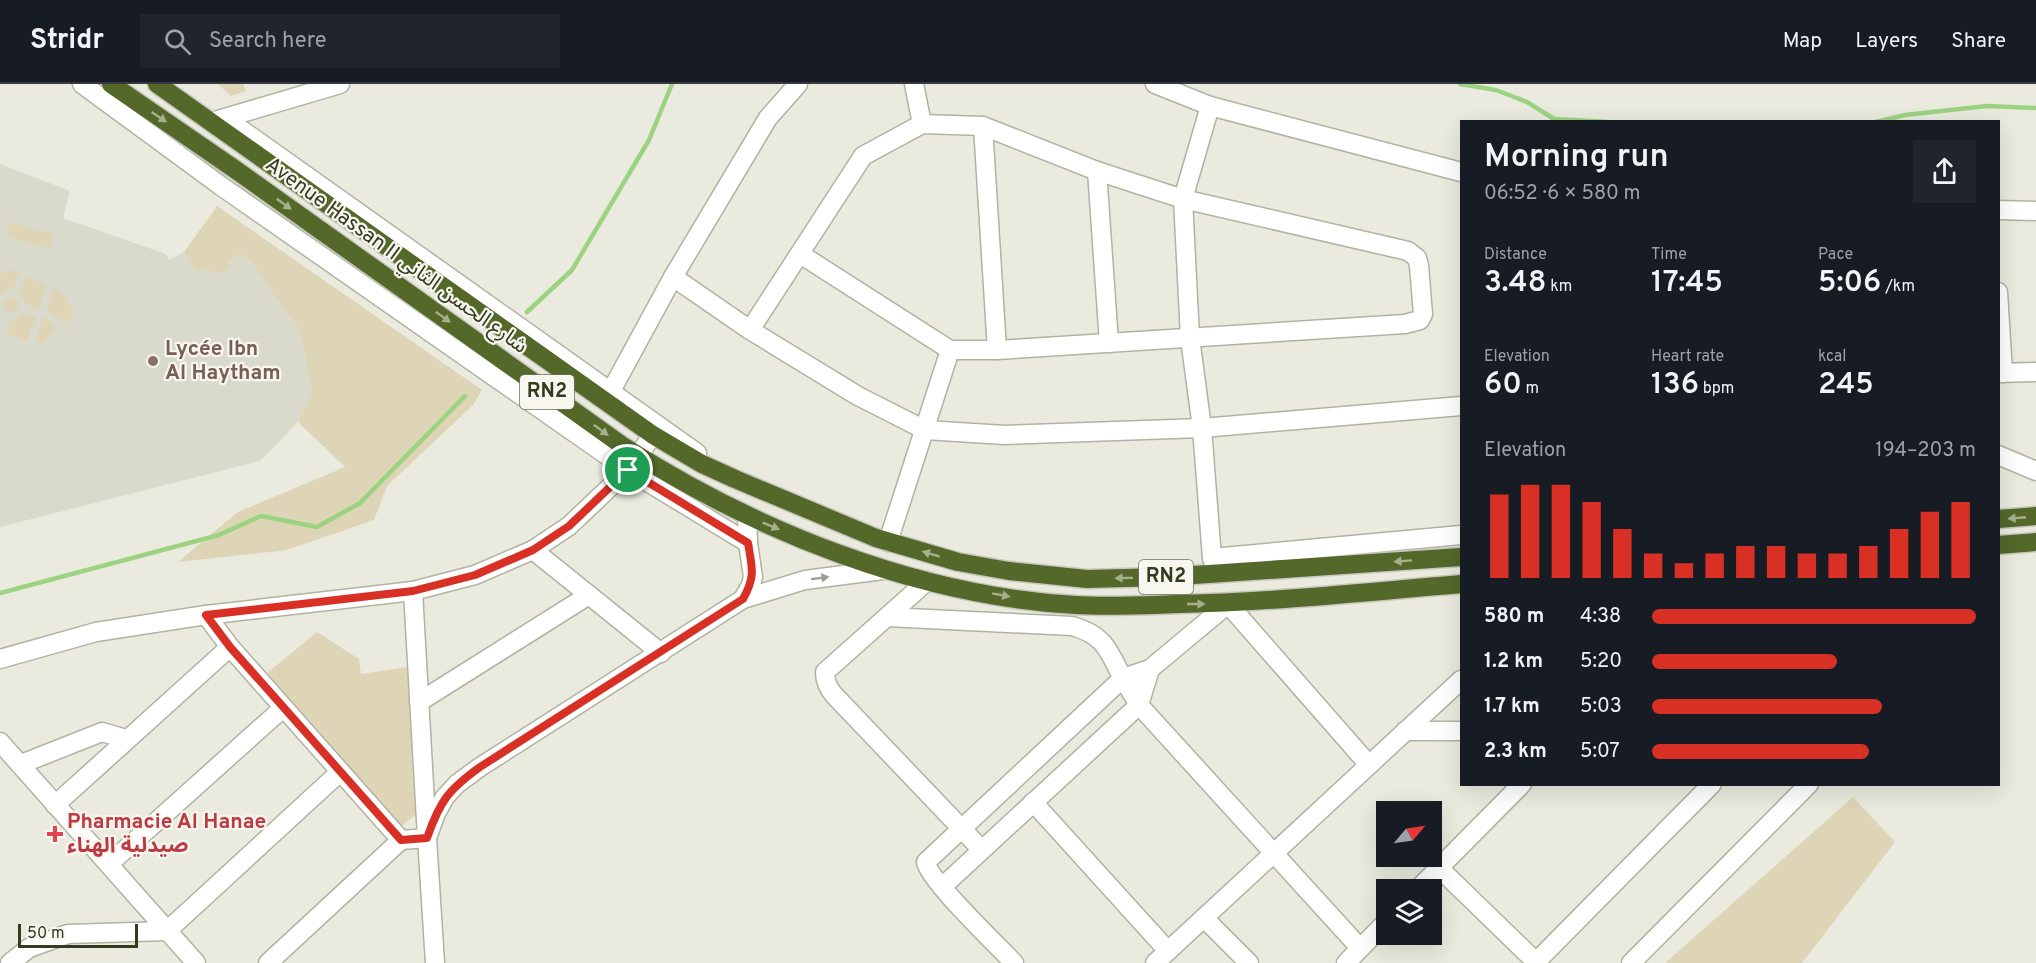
<!DOCTYPE html>
<html lang="en">
<head>
<meta charset="utf-8">
<style>
  body { margin:0; font-family:Overpass,"Noto Sans Arabic",sans-serif; background:#20242c; color:#f1f3f6; height:100vh; display:flex; flex-direction:column; font-size:22px; white-space:nowrap }
  * { box-sizing:border-box; margin:0 }
  p { font-size:20px; color:#9ea1a6 }
  .icon { flex:none; width:33px; height:33px; fill:none; stroke:currentColor; stroke-width:2; stroke-linecap:round; stroke-linejoin:round }
  .map { position:relative; flex:1; overflow:hidden }
  .side { position:absolute; left:1460px; top:36px; width:540px; height:666px; display:flex; flex-direction:column; background:#171b24; border-radius:0px; box-shadow:0 6px 24px #0002 }
  .side>* { flex:none }
  .needle { width:39px; rotate:61deg }
  .controls { position:absolute; left:1376px; top:717px; display:grid; gap:12px }
  .controls a { display:grid; place-items:center; width:66px; height:66px; border-radius:0px; background:#171b24; box-shadow:0 6px 24px #0002; font-size:30px }
  .scale { position:absolute; left:18px; bottom:15px; width:120px; box-sizing:border-box; padding-left:6px; border:3px solid #343b1f; border-top:0; font-size:16px; line-height:21px; white-space:nowrap; color:#343b1f; -webkit-text-stroke:4px #f7f7ef; paint-order:stroke }
  .pin { position:absolute; display:grid; place-items:center; width:51px; height:51px; color:#fff; margin:-26px; border:3px solid #fff; border-radius:50%; box-shadow:0 2px 6px #0007 }
  .round { display:grid; place-items:center; flex:none; width:63px; height:63px; border-radius:0px; background:#20242c }
  .overview { display:flex; align-items:center; justify-content:space-between; height:102px; padding:0 24px }
  h1 { font-size:33px; font-weight:600; line-height:45px }
  .metrics { display:grid; grid-template-columns:repeat(3,1fr); gap:9px; height:102px; padding:6px 24px }
  .metrics div { display:grid; align-content:center }
  .metrics b { font-size:30px; font-weight:600 }
  .metrics small { font-size:16px; font-weight:400 }
  .metrics p { font-size:16px }
  .chart { height:168px; padding:12px 24px }
  .chart p { display:flex; justify-content:space-between }
  .chart svg { width:100%; height:108px; margin-top:6px; stroke:#d93025; stroke-width:6 }
  ul { padding:0 24px; list-style:none; font-size:20px }
  li { display:grid; grid-template-columns:96px 72px 1fr; align-items:center; height:45px }
  li i { height:15px; border-radius:8px; background:#d93025 }
  header { display:flex; align-items:center; gap:36px; box-sizing:border-box; height:84px; padding:0 30px; background:#171b24; border-bottom:2px solid #363941 }
  header strong { font-size:28px }
  nav { display:flex; gap:33px; margin-inline-start:auto; font-size:21px }
  .search { width:420px; height:54px; background:#20242c; display:flex; align-items:center; gap:15px; box-sizing:border-box; padding:0 21px; border-radius:0px; color:#9ea1a6; font-size:22px }
  .map>svg:first-child { display:block }
  .built { fill:#d9dacc }
  .green { fill:#ddd5b6 }
  .lines { fill:none; stroke-linecap:round; stroke-linejoin:round }
  .stream { stroke:#9cd383; stroke-width:4.5 }
  .minor-casing { stroke:#b0b3a1; stroke-width:21 }
  .highway-casing { stroke:#c6c8c0; stroke-width:21 }
  .minor { stroke:#fff; stroke-width:18 }
  .highway { stroke:#546829; stroke-width:18 }
  .oneway { fill:#a6b08c }
  .oneway2 { fill:#9a9d8f }
  .route-casing { stroke:#fff; stroke-width:12 }
  .route { stroke:#d93025; stroke-width:8 }
  .education-dot { fill:#8d6e63; stroke:#f7f7ef; stroke-width:2 }
  .health-dot { fill:#e0444e; stroke:#f7f7ef; stroke-width:2 }
  .labels { text-anchor:middle; dominant-baseline:central; stroke-width:4.5; stroke-linejoin:round; paint-order:stroke }
  .shield { fill:#f7f7ef; stroke:#6e735d; stroke-width:1.5 }
  .shield-label { font-size:20px; font-weight:bold; fill:#343b1f }
  .street-label { font-size:21px; fill:#343b1f; stroke:#f7f7ef }
  .education-label { font-size:21px; font-weight:bold; fill:#785e54; stroke:#f7f7ef; text-anchor:start }
  .health-label { font-size:21px; font-weight:bold; fill:#be3a42; stroke:#f7f7ef; text-anchor:start }
</style>
</head>
<body>
<header>
<strong>Stridr</strong>
<div class="search"><svg class="icon" aria-label="search" viewBox="0 0 24 24"><circle cx="10" cy="10" r="6"/><path d="M15 15l6 6"/></svg>Search here</div>
<nav><a>Map</a><a>Layers</a><a>Share</a></nav>
</header>
<div class="map">
<svg width="2036" height="879" viewBox="0 0 2036 879">
  <rect width="100%" height="100%" fill="#eaebde"/>
  <path class="built" d="M 0,80 L 70,107 L 63,134 L 166,170 L 169,176 L 184,168 L 195,187 L 227,178 L 240,169 L 252,179 L 300,248 L 312,307 L 298,338 L 260,377 L 0,443 Z"/>
  <g class="green">
    <path d="M 218,0 L 243,0 L 246,7 L 231,12 Z"/>
    <path d="M 217,122 L 482,306 L 473,321 L 387,402 L 374,436 L 287,466 L 178,478 L 238,428 L 345,383 L 298,338 L 312,307 L 300,248 L 252,179 L 240,169 L 228,178 L 229,184 L 216,191 L 209,185 L 195,187 L 184,168 Z"/>
    <path d="M 10,138 L 54,151 L 49,165 L 6,152 Z"/>
    <path d="M 10,186 L 19,189 L 13,205 L 7,204 L 0,211 L 0,191 Z"/>
    <path d="M 26,192 L 46,200 L 39,224 L 25,220 L 23,213 L 19,207 Z"/>
    <path d="M 59,205 L 75,229 L 64,240 L 47,226 L 53,206 Z"/>
    <circle cx="11" cy="221" r="8"/>
    <path d="M 23,229 L 36,233 L 27,257 L 6,250 L 10,236 L 18,235 Z"/>
    <path d="M 43,234 L 47,234 L 56,243 L 56,246 L 41,260 L 36,257 Z"/>
    <path d="M 317,548 L 359,575 L 361,590 L 407,583 L 418,729 L 399,744 L 266,590 Z"/>
    <path d="M 1853,713 L 1895,758 L 1802,879 L 1665,879 Z"/>
  </g>
  <g class="lines">
    <g class="stream">
      <path d="M 1460,0 L 1496,6 L 1527,18 L 1554,35 L 1609,38"/>
      <path d="M 1876,38 L 1905,31 L 1987,22 L 2036,24"/>
      <path d="M 527,228 L 572,186 L 649,56 L 672,0"/>
      <path d="M 0,509 L 219,451 L 261,432 L 317,443 L 360,419 L 465,312"/>
    </g>
    <defs>
      <g id="minor">
        <path d="M 82,0 L 221,102 L 628,386 L 748,459"/>
        <path d="M 914,0 L 922,40"/>
        <path d="M 1155,0 L 1210,22 L 1461,88"/>
        <path d="M 1210,22 L 1183,115 L 1190,254 L 1202,344 L 1212,474 L 1218,489"/>
        <path d="M 225,34 L 697,369"/>
        <path d="M 218,36 L 340,0"/>
        <path d="M 983,42 L 997,266"/>
        <path d="M 1097,87 L 1109,259"/>
        <path d="M 1998,126 L 2036,127"/>
        <path d="M 673,193 L 750,246 L 858,312 L 925,346 L 1005,351 L 1202,344 L 1461,322"/>
        <path d="M 1998,208 L 2003,289"/>
        <path d="M 750,246 L 863,72 L 922,40 L 983,42 L 1097,87 L 1183,115 L 1408,167 L 1417,174 L 1419,182 L 1423,230 L 1420,236 L 1405,240 L 997,266 L 950,266 L 800,170"/>
        <path d="M 1998,289 L 2036,288"/>
        <path d="M 611,307 L 673,193 L 768,34 L 798,0"/>
        <path d="M 1998,371 L 2036,387"/>
        <path d="M 888,458 L 950,266"/>
        <path d="M 533,466 L 661,569"/>
        <path d="M 1212,474 L 1461,451"/>
        <path d="M 927,497 L 825,588 C 825,598 828,604 834,611 L 981,765"/>
        <path d="M 743,515 L 751,501 L 753,493 L 748,459 L 747,432"/>
        <path d="M 206,531 L 230,563 L 401,756"/>
        <path d="M 887,533 L 1072,542 C 1104,551 1108,565 1122,593 C 1127,602 1134,612 1139,621 L 1360,864"/>
        <path d="M 0,575 L 96,548 L 206,531 L 413,507 L 475,491 L 533,466 L 569,442 L 628,386 L 659,342"/>
        <path d="M 419,618 L 589,511"/>
        <path d="M 1405,647 L 1461,647"/>
        <path d="M 0,658 L 196,879"/>
        <path d="M 21,680 L 102,648 L 126,655"/>
        <path d="M 1033,718 L 1168,867"/>
        <path d="M 55,721 L 230,563"/>
        <path d="M 109,780 L 283,624"/>
        <path d="M 1439,784 L 1536,878"/>
        <path d="M 942,803 L 1139,621 L 1150,585"/>
        <path d="M 1417,806 L 1522,700"/>
        <path d="M 1204,834 L 1249,879"/>
        <path d="M 10,879 L 29,864 L 68,850 L 167,847 L 340,688"/>
        <path d="M 268,879 L 401,756 L 427,754 L 413,507"/>
        <path d="M 435,879 L 427,754 L 436,729 L 445,713 L 457,700 L 480,683 L 743,515 L 805,496 L 883,486"/>
        <path d="M 1014,879 C 999,863 927,794 926,778 L 1123,594 L 1150,585 L 1228,520 L 1369,681"/>
        <path d="M 1155,879 L 1461,596"/>
        <path d="M 1346,879 L 1386,838"/>
        <path d="M 1535,879 L 1712,700"/>
        <path d="M 1631,879 L 1809,700"/>
      </g>
      <g id="highway">
        <path d="M 111,0 L 236,86 L 623,362 C 756,447 917,512 1076,521 C 1111,523 1146,521 1181,520 C 1274,518 1368,508 1461,500"/>
        <path d="M 157,0 L 653,351 L 702,380 L 735,395 L 876,454 L 958,478 L 1009,487 L 1087,495 L 1164,493 L 1461,473"/>
        <path d="M 1998,435 L 2036,432"/>
        <path d="M 1998,461 L 2036,458"/>
      </g>
    </defs>
    <use href="#minor" class="minor-casing"/>
    <use href="#highway" class="highway-casing"/>
    <use href="#minor" class="minor"/>
    <use href="#highway" class="highway"/>
  </g>
  <defs><path id="oneway-solid" d="M-6-.8H1V-3.2L6.5 0L1 3.2V.8H-6Z" transform="scale(1.5)"/></defs>
  <g class="oneway">
    <use href="#oneway-solid" transform="translate(159 33) rotate(34)"/>
    <use href="#oneway-solid" transform="translate(284 120) rotate(36)"/>
    <use href="#oneway-solid" transform="translate(443 233) rotate(36)"/>
    <use href="#oneway-solid" transform="translate(601 346) rotate(36)"/>
    <use href="#oneway-solid" transform="translate(2017 434) rotate(175)"/>
    <use href="#oneway-solid" transform="translate(771 442) rotate(22)"/>
    <use href="#oneway-solid" transform="translate(931 470) rotate(-164)"/>
    <use href="#oneway-solid" transform="translate(1403 477) rotate(176)"/>
    <use href="#oneway-solid" transform="translate(1124 494) rotate(179)"/>
    <use href="#oneway-solid" transform="translate(1001 511) rotate(10)"/>
    <use href="#oneway-solid" transform="translate(1196 520)"/>
  </g>
  <use class="oneway2" href="#oneway-solid" transform="translate(820 494) rotate(-7)"/>
  <g class="lines">
    <defs>
      <path id="route" d="M 628,386 L 748,459 C 752,484 756,492 743,515 L 480,683 C 448,706 440,717 427,754 L 401,756 L 230,563 L 206,531 L 413,507 L 475,491 L 533,466 L 569,442 Z"/>
    </defs>
    <use href="#route" class="route-casing"/>
    <use href="#route" class="route"/>
  </g>
  <circle class="education-dot" cx="153" cy="277" r="6"/>
  <path class="health-dot" d="M52 741h6v6h6v6h-6v6h-6v-6h-6v-6h6z"/>
  <g class="labels">
    <g class="shield">
      <rect x="520" y="291" width="54" height="34" rx="4.5"/>
      <rect x="1139" y="476" width="54" height="34" rx="4.5"/>
    </g>
    <g class="shield-label">
      <text x="547" y="308">RN2</text>
      <text x="1166" y="493">RN2</text>
    </g>
    <g class="street-label">
      <text transform="translate(396 172) rotate(36)">Avenue Hassan II شارع الحسن الثاني</text>
    </g>
    <g class="education-label">
      <text x="165" y="265">Lycée Ibn<tspan x="165" dy="24">Al Haytham</tspan></text>
    </g>
    <g class="health-label">
      <text x="67" y="738">Pharmacie Al Hanae<tspan x="67" dy="24">صيدلية الهناء</tspan></text>
    </g>
  </g>
</svg>
<div class="controls">
<a><svg class="needle" viewBox="-14 -14 28 28"><path d="M0-13l5 13h-10z" fill="#e53935"/><path d="M0 13l5-13h-10z" fill="#9ea1a6"/></svg></a>
<a><svg class="icon" aria-label="layers" viewBox="0 0 24 24"><path d="M12 4l9 5-9 5-9-5zM3 14l9 5 9-5"/></svg></a>
</div>
<div class="scale">50 m</div>
<div class="pin" style="left:628px;top:386px;background:#1e9e55"><svg class="icon" aria-label="arrive" viewBox="0 0 24 24"><path d="M6 21V4h12l-3 4 3 4H6"/></svg></div>
<section class="side">
<div class="overview"><div><h1>Morning run</h1><p>06:52 · 6 × 580 m</p></div><a class="round"><svg class="icon" aria-label="share" viewBox="0 0 24 24"><path d="M12 15V3M7 8l5-5 5 5M5 13v7h14v-7"/></svg></a></div>
<div class="metrics">
<div><p>Distance</p><b>3.48<small> km</small></b></div>
<div><p>Time</p><b>17:45</b></div>
<div><p>Pace</p><b>5:06<small> /km</small></b></div>
</div>
<div class="metrics">
<div><p>Elevation</p><b>60<small> m</small></b></div>
<div><p>Heart rate</p><b>136<small> bpm</small></b></div>
<div><p>kcal</p><b>245</b></div>
</div>
<div class="chart"><p><span>Elevation</span>194–203 m</p>
<svg viewBox="0 0 160 44" preserveAspectRatio="none"><path d="M5 44V10M15 44V6M25 44V6M35 44V13M45 44V24M55 44V34M65 44V38M75 44V34M85 44V31M95 44V31M105 44V34M115 44V34M125 44V31M135 44V24M145 44V17M155 44V13"/></svg>
</div>
<ul>
<li><b>580 m</b>4:38<i style="width:100%"></i></li>
<li><b>1.2 km</b>5:20<i style="width:57%"></i></li>
<li><b>1.7 km</b>5:03<i style="width:71%"></i></li>
<li><b>2.3 km</b>5:07<i style="width:67%"></i></li>
</ul>
</section>
</div>
</body>
</html>
